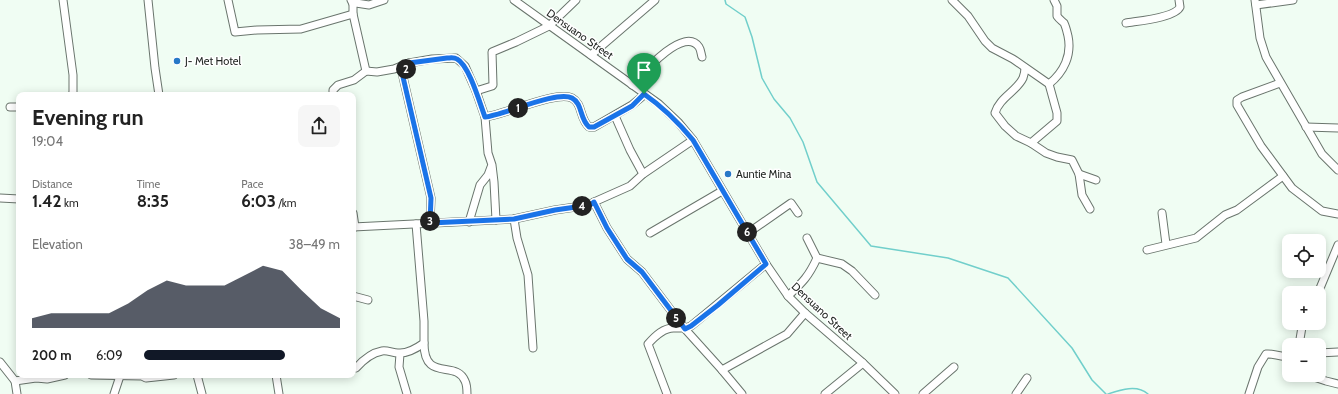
<!DOCTYPE html>
<html lang="en">
<head>
<meta charset="utf-8">
<style>
  body { margin:0; font-family:Cabin,sans-serif; background:#f6f6f6; color:#222; height:100vh; display:flex; flex-direction:column; font-size:15px; white-space:nowrap }
  * { box-sizing:border-box; margin:0 }
  p { font-size:13px; color:#767676 }
  .icon { flex:none; width:22px; height:22px; fill:none; stroke:currentColor; stroke-width:2; stroke-linecap:round; stroke-linejoin:round }
  .map { position:relative; flex:1; overflow:hidden }
  .details { position:absolute; left:16px; top:92px; width:340px; height:286px; display:flex; flex-direction:column; background:#fff; border-radius:8px; box-shadow:0 2px 10px #0003 }
  .details>* { flex:none }
  .fabs { position:absolute; left:1282px; top:234px; display:grid; gap:8px }
  .fabs a { display:grid; place-items:center; width:44px; height:44px; border-radius:8px; background:#fff; box-shadow:0 2px 10px #0003; font-size:20px }
  .pin { position:absolute; display:grid; place-items:center; width:34px; height:34px; color:#fff; margin:-41px -17px; border-radius:50% 50% 50% 0; rotate:-45deg; box-shadow:0 0 4px #0007 }
  .pin .icon { rotate:45deg }
  .km { position:absolute; width:20px; height:20px; margin:-10px; border-radius:50%; background:#222; color:#fff; font-size:11px; line-height:20px; text-align:center }
  .round { display:grid; place-items:center; flex:none; width:42px; height:42px; border-radius:8px; background:#f6f6f6 }
  .summary { display:flex; align-items:center; justify-content:space-between; height:68px; padding:0 16px }
  h1 { font-size:22px; font-weight:700; line-height:30px }
  .figures { display:grid; grid-template-columns:repeat(3,1fr); gap:6px; height:68px; padding:4px 16px }
  .figures div { display:grid; align-content:center }
  .figures b { font-size:17px; font-weight:700 }
  .figures small { font-size:11px; font-weight:400 }
  .figures p { font-size:11px }
  .chart { height:112px; padding:8px 16px }
  .chart p { display:flex; justify-content:space-between }
  .chart svg { width:100%; height:72px; margin-top:4px; fill:#111827; opacity:.7 }
  ul { padding:0 16px; list-style:none; font-size:13px }
  li { display:grid; grid-template-columns:64px 48px 1fr; align-items:center; height:30px }
  li i { height:10px; border-radius:5px; background:#111827 }
  .map>svg:first-child { display:block }
  .lines { fill:none; stroke-linecap:round; stroke-linejoin:round }
  .stream { stroke:#71cfcb; stroke-width:1.5 }
  .minor-casing { stroke:#6a756d; stroke-width:9 }
  .minor { stroke:#fff; stroke-width:7 }
  .route-casing { stroke:#fff; stroke-width:8 }
  .route { stroke:#1a73e8; stroke-width:5 }
  .poi-dot { fill:#2778c7; stroke:#fff; stroke-width:1.5 }
  .labels { text-anchor:middle; dominant-baseline:central; stroke-width:3; stroke-linejoin:round; paint-order:stroke }
  .street-label { font-size:11px; fill:#232724; stroke:#fff }
  .poi-label { font-size:11px; fill:#232724; stroke:#fff; text-anchor:start }
</style>
</head>
<body>
<div class="map">
<svg width="1338" height="394" viewBox="0 0 1338 394">
  <rect width="100%" height="100%" fill="#f0fdf3"/>
  <g class="lines">
    <g class="stream">
      <path d="M 725,0 L 726,4 L 745,17 L 752,37 L 762,78 L 774,99 L 790,118 L 803,142 L 817,182 L 871,246 L 948,258 L 1008,278 L 1072,348 L 1092,380 L 1106,394"/>
      <path d="M 1108,394 C 1120,390 1137,384 1148,394"/>
    </g>
    <defs>
      <g id="minor">
        <path d="M 63,0 L 73,75 L 73,92 L 72,95"/>
        <path d="M 148,0 L 155,68 L 159,95"/>
        <path d="M 228,0 L 235,32 L 257,30 L 301,29 L 353,14"/>
        <path d="M 351,0 L 353,4 L 353,14 L 366,71"/>
        <path d="M 514,0 L 659,104 L 678,122 L 693,140 L 766,264 L 788,296 L 805,313 L 863,363 L 895,394"/>
        <path d="M 952,0 L 968,16 L 985,41 L 992,48 L 1013,59 L 1049,84 L 1057,113 L 1057,121 L 1031,143"/>
        <path d="M 1255,0 L 1260,38 L 1266,57 L 1322,154 L 1338,170"/>
        <path d="M 353,4 L 356,3 L 369,5 L 384,0"/>
        <path d="M 1256,5 L 1293,0"/>
        <path d="M 1126,23 C 1137,21 1175,18 1180,7 L 1179,0"/>
        <path d="M 591,55 L 655,0"/>
        <path d="M 409,63 L 403,77 L 431,198 L 430,223"/>
        <path d="M 1025,68 C 1025,71 1024,75 1023,78 C 1017,91 999,98 995,113 L 1005,126 L 1016,136 L 1031,143 L 1046,153 L 1057,157 L 1072,160 L 1079,174 L 1082,195 L 1090,209"/>
        <path d="M 1280,83 L 1242,97 L 1237,100 L 1237,105 L 1261,146 L 1292,188 L 1322,211 L 1338,214"/>
        <path d="M 1049,84 C 1064,72 1072,55 1068,36 C 1067,32 1066,27 1064,23 C 1062,21 1059,19 1057,16 L 1057,6 L 1054,0"/>
        <path d="M 632,85 C 642,74 684,25 699,47 C 701,50 701,54 702,57"/>
        <path d="M 476,91 L 492,86 L 493,85 L 492,52 L 516,42 L 549,26 L 576,0"/>
        <path d="M 333,95 L 333,90 L 338,85 L 354,80 L 366,71 L 377,72 L 394,69 L 409,63 L 432,59 L 456,58 L 465,66 L 476,91 L 485,117 L 488,153 L 492,165 L 494,182 L 496,220"/>
        <path d="M 10,107 L 19,107"/>
        <path d="M 615,116 L 630,150 L 643,174"/>
        <path d="M 485,117 C 504,115 557,90 572,98 C 583,104 579,118 589,127 L 594,127 L 632,105 L 644,95"/>
        <path d="M 1306,127 L 1338,128"/>
        <path d="M 1079,174 L 1096,180"/>
        <path d="M 0,198 L 19,199"/>
        <path d="M 594,202 L 607,228 L 627,259 L 642,272 L 685,329 L 722,370 L 742,394"/>
        <path d="M 353,213 L 355,227"/>
        <path d="M 1162,213 L 1166,244"/>
        <path d="M 514,219 L 517,238 L 528,275 L 533,348"/>
        <path d="M 469,222 L 480,185 L 488,175 L 491,167"/>
        <path d="M 353,227 L 514,219 L 555,210 L 589,205 L 594,202 L 630,186 L 643,174 L 693,140"/>
        <path d="M 650,233 L 722,191"/>
        <path d="M 748,233 L 791,203 L 798,213"/>
        <path d="M 807,238 L 817,258 L 842,264 L 852,271 L 875,295"/>
        <path d="M 1147,250 L 1196,238 L 1225,215 L 1237,210 L 1283,176"/>
        <path d="M 1318,293 L 1338,245"/>
        <path d="M 353,296 L 368,300"/>
        <path d="M 788,296 C 802,283 809,276 817,258"/>
        <path d="M 424,343 C 424,383 456,359 465,381 C 467,385 467,390 467,394"/>
        <path d="M 1299,345 L 1302,327 L 1304,323"/>
        <path d="M 1319,353 L 1338,352"/>
        <path d="M 400,354 L 399,367 L 407,394"/>
        <path d="M 0,362 L 15,381"/>
        <path d="M 356,368 C 363,360 371,353 382,351 C 387,350 393,353 398,353 C 407,354 417,348 424,343 L 424,321 L 416,224"/>
        <path d="M 722,370 L 787,334 L 805,313"/>
        <path d="M 91,375 L 142,376 L 146,378 L 174,375"/>
        <path d="M 197,375 L 202,394"/>
        <path d="M 276,375 L 279,394"/>
        <path d="M 1308,375 L 1326,381 L 1338,384"/>
        <path d="M 17,394 L 15,381 L 36,378 L 47,379 L 65,375"/>
        <path d="M 114,394 L 120,376"/>
        <path d="M 667,394 L 648,344 C 655,336 664,327 675,328 C 682,328 685,329 691,326 L 766,264"/>
        <path d="M 825,394 L 863,363"/>
        <path d="M 923,394 L 954,367"/>
        <path d="M 1016,394 L 1027,378"/>
        <path d="M 1249,394 L 1258,367 L 1266,354 C 1275,353 1280,358 1289,356"/>
      </g>
    </defs>
    <use href="#minor" class="minor-casing"/>
    <use href="#minor" class="minor"/>
  </g>
  <g class="lines">
    <defs>
      <path id="route" d="M 447,58 C 450,58 454,57 457,59 C 469,65 480,104 485,117 C 504,115 557,90 572,98 C 583,104 579,118 589,127 L 594,127 L 632,106 L 644,94 C 663,107 678,122 693,140 L 766,264 L 718,305 L 691,326 L 685,329 L 642,272 L 627,259 L 607,228 L 594,202 L 590,205 L 555,210 L 514,219 L 430,223 L 431,198 L 403,77 L 409,63 Z"/>
    </defs>
    <use href="#route" class="route-casing"/>
    <use href="#route" class="route"/>
  </g>
  <g class="poi-dot">
    <circle cx="177" cy="61" r="4"/>
    <circle cx="728" cy="174" r="4"/>
  </g>
  <g class="labels">
    <g class="street-label">
      <text transform="translate(580 34) rotate(35)">Densuano Street</text>
      <text transform="translate(822 311) rotate(43)">Densuano Street</text>
    </g>
    <g class="poi-label">
      <text x="185" y="61">J- Met Hotel</text>
      <text x="736" y="174">Auntie Mina</text>
    </g>
  </g>
</svg>
<div class="fabs">
<a><svg class="icon" aria-label="locate" viewBox="0 0 24 24"><circle cx="12" cy="12" r="6"/><path d="M12 2v4M12 18v4M2 12h4M18 12h4"/></svg></a>
<a>+</a>
<a>−</a>
</div>
<div class="pin" style="left:644px;top:94px;background:#1e9e55"><svg class="icon" aria-label="arrive" viewBox="0 0 24 24"><path d="M6 21V4h12l-3 4 3 4H6"/></svg></div>
<b class="km" style="left:518px;top:108px">1</b>
<b class="km" style="left:406px;top:69px">2</b>
<b class="km" style="left:430px;top:221px">3</b>
<b class="km" style="left:582px;top:206px">4</b>
<b class="km" style="left:676px;top:318px">5</b>
<b class="km" style="left:747px;top:232px">6</b>
<section class="details">
<div class="summary"><div><h1>Evening run</h1><p>19:04</p></div><a class="round"><svg class="icon" aria-label="share" viewBox="0 0 24 24"><path d="M12 15V3M7 8l5-5 5 5M5 13v7h14v-7"/></svg></a></div>
<div class="figures">
<div><p>Distance</p><b>1.42<small> km</small></b></div>
<div><p>Time</p><b>8:35</b></div>
<div><p>Pace</p><b>6:03<small> /km</small></b></div>
</div>
<div class="chart"><p><span>Elevation</span>38–49 m</p>
<svg viewBox="0 0 160 44" preserveAspectRatio="none"><path d="M0 44V38L10 35L20 35L30 35L40 35L50 29L60 21L70 15L80 18L90 18L100 18L110 12L120 6L130 9L140 21L150 32L160 38V44z"/></svg>
</div>
<ul>
<li><b>200 m</b>6:09<i style="width:72%"></i></li>
</ul>
</section>
</div>
</body>
</html>
